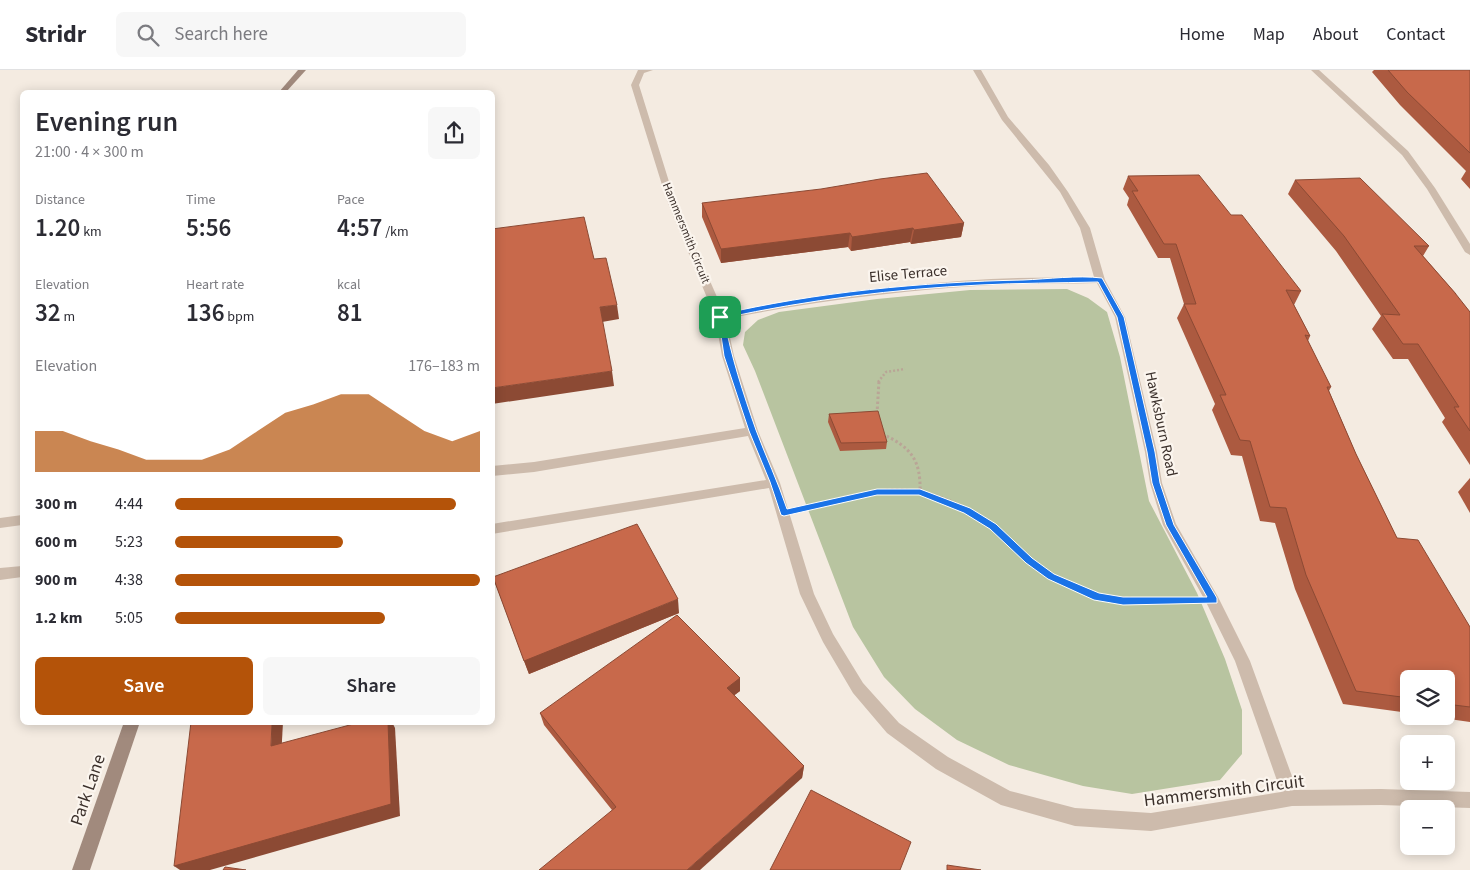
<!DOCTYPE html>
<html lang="en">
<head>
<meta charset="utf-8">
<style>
  body { margin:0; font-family:"Source Sans 3",sans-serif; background:#f7f7f7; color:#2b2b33; height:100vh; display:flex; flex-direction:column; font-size:19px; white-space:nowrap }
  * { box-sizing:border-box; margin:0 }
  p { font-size:16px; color:#7c7c81 }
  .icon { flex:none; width:28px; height:28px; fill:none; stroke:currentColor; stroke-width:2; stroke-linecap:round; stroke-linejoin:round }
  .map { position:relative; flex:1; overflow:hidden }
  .details { position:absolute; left:20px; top:20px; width:475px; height:635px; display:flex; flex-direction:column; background:#fff; border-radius:8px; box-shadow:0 2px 12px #0003 }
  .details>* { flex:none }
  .fabs { position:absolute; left:1400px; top:600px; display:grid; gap:10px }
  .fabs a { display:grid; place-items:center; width:55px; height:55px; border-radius:8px; background:#fff; box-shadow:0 2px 12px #0003; font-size:25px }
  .pin { position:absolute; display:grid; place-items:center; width:42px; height:42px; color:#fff; margin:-21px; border-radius:10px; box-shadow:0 2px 8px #0006 }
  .round { display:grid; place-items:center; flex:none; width:52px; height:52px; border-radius:8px; background:#f7f7f7 }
  .headline { display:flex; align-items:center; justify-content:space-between; height:85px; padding:0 15px }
  h1 { font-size:28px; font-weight:600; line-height:38px }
  .figures { display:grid; grid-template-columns:repeat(3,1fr); gap:8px; height:85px; padding:5px 15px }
  .figures div { display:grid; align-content:center }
  .figures b { font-size:25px; font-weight:600 }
  .figures small { font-size:14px; font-weight:400 }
  .figures p { font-size:14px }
  .chart { height:140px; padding:10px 15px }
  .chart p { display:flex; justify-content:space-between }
  .chart svg { width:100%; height:90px; margin-top:5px; fill:#b45309; opacity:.7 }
  .button { display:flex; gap:10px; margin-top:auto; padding:10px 15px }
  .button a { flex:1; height:58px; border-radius:8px; background:#b45309; color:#fff; font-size:20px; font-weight:600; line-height:58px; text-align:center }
  .button a+a { background:#f7f7f7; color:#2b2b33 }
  ul { padding:0 15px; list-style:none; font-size:16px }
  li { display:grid; grid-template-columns:80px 60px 1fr; align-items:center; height:38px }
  li i { height:12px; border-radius:6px; background:#b45309 }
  header { display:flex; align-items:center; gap:30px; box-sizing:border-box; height:70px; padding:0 25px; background:#fff; border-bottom:1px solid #e1e1e2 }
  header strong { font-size:24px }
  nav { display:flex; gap:28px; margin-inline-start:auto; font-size:18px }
  .search { width:350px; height:45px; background:#f7f7f7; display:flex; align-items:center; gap:12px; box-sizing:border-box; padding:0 18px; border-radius:8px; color:#7c7c81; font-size:19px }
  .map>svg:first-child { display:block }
  .green { fill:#b8c4a0 }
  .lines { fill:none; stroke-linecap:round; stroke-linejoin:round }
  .path-far2 { stroke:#b9a596; stroke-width:2.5; stroke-dasharray:2 2; stroke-linecap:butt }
  .path-far1 { stroke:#b9a596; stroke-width:3; stroke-dasharray:2.5 2.5; stroke-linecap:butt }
  .path { stroke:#b9a596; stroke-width:4; stroke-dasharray:3 3; stroke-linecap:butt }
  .street { fill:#cdbbac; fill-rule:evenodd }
  .secondary { fill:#a18a7d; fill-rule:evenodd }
  .wall { fill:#ac5a40 }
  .shaded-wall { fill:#8c4a34 }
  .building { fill:#c8694b; stroke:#8c4a34 }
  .route { fill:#1a73e8; stroke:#fff; fill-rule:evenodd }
  .labels { text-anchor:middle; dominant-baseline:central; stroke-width:4.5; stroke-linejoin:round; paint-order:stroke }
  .far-street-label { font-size:12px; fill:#3b302b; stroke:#fbf5ee }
  .street-label { font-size:15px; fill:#3b302b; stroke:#fbf5ee }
  .near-street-label { font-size:18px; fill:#3b302b; stroke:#fbf5ee }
</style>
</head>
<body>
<header>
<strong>Stridr</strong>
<div class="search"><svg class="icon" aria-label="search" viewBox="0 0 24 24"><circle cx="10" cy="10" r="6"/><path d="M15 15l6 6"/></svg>Search here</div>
<nav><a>Home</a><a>Map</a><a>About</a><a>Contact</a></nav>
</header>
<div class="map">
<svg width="1470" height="800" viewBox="0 0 1470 800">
  <rect width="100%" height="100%" fill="#f4ebe1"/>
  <path class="green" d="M 1067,219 L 1088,228 L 1107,242 L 1120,287 L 1149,431 L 1197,523 L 1225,589 L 1242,640 L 1242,684 L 1220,710 L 1132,724 L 1083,716 L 1009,695 L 957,670 L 915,639 L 884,607 L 853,557 L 755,301 L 743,275 L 745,262 L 758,250 L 779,242 L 877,229 L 970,220 Z"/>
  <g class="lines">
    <path class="path-far2" d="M 878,312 L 886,302 L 905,299"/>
    <g class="path-far1">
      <path d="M 877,344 L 879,311"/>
      <path d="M 882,364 C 911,377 921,390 920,422"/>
      <path d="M 808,438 C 839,430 872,418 905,420 C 939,422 975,440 1001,462 C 1017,476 1031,493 1049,505 C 1070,519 1095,527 1120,529"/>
    </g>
    <path class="path" d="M 1110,528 L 1183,531"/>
    <g class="street">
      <path d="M 638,0 L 653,0 L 644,3 L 639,15 L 675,131 L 724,243 C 812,226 901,214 991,209 C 1026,207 1060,208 1094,207 L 1080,158 L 1060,122 L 1002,50 L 973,0 L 981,0 L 1008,47 L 1049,95 L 1068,122 L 1090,158 L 1105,210 L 1125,247 L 1157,382 L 1162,413 L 1176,454 L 1218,527 L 1250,591 L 1297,720 L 1381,719 L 1470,722 L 1470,738 L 1381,735 L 1292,736 L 1151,761 L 1075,756 L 1001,735 L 936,699 L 887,663 L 853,623 L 823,572 L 800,524 L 769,418 L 492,464 L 492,454 L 766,410 L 748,366 L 534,402 L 492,406 L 492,396 L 534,392 L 745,358 L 722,286 L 715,247 L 667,131 L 631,15 ZM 1097,213 L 1115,247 L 1145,382 L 1150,413 L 1163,455 L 1207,534 L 1235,591 L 1281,722 L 1151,743 L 1075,738 L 1010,721 L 948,687 L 899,653 L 863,613 L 833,564 L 814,524 L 780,413 L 758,361 L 734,286 L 726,249 C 814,231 904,220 994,215 C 1028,213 1062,214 1097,213 Z"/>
      <path d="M 1311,0 L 1319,0 L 1408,81 L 1435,118 L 1470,174 L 1470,185 L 1465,182 L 1427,119 L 1402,85 Z"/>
      <path d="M 22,445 L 22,455 L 0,458 L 0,448 Z"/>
      <path d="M 22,496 L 22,507 L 0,510 L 0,498 Z"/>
    </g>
    <g class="secondary">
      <path d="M 298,0 L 306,0 L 286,22 L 279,22 Z"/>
      <path d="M 124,652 L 140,652 L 90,800 L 72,800 Z"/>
    </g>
  </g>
  <g class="wall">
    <path d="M 1374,0 L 1470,0 L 1470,119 L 1461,109 L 1466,101 L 1400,35 L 1372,2 Z"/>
    <path d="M 1128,106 L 1231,145 L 1301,221 L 1294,235 L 1310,266 L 1308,271 L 1331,317 L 1329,321 L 1356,384 L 1397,468 L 1470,557 L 1470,652 L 1428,646 L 1446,646 L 1446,609 L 1409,609 L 1409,643 L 1343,634 L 1295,519 L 1275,453 L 1260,451 L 1242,386 L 1231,385 L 1212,340 L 1215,334 L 1177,248 L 1184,234 L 1170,188 L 1158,188 L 1127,135 L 1129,128 L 1123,119 Z"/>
    <path d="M 1295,110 L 1429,176 L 1423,186 L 1456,224 L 1456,225 L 1470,242 L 1470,395 L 1442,352 L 1445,348 L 1408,289 L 1393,289 L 1372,259 L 1381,246 L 1336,181 L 1288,124 Z"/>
    <path d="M 702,133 L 964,153 L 961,167 L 911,174 L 910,172 L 851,181 L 848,177 L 721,193 L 702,147 Z"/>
    <path d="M 829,344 L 887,372 L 886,379 L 840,381 L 828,352 Z"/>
    <path d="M 1470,408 L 1470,443 L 1458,422 Z"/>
    <path d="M 493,507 L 679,543 L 529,604 Z"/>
    <path d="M 740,608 L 740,621 L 734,625 L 804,696 L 802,708 L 612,740 L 544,655 L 540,643 Z"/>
  </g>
  <g class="shaded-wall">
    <path d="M 964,153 L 961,167 L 911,174 L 914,160 Z"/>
    <path d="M 913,158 L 910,172 L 851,181 L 852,167 Z"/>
    <path d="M 850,163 L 848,177 L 721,193 L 721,179 Z"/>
    <path d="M 617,235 L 619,249 L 602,252 L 600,237 Z"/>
    <path d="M 612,301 L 614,316 L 492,334 L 492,318 Z"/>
    <path d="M 678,529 L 679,543 L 529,604 L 524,591 Z"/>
    <path d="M 740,608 L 740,621 L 727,631 L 727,618 Z"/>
    <path d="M 272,652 L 283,652 L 281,689 L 271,676 Z"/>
    <path d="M 388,652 L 392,652 L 395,658 L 400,746 L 210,800 L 180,800 L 174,796 Z"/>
    <path d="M 804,696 L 802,708 L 700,800 L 687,800 Z"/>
  </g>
  <g class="building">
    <path d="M 1388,0 L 1470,0 L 1470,83 L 1407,22 Z"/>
    <path d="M 927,103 L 964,153 L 914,160 L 913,158 L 852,167 L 850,163 L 721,179 L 702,133 L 821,119 L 880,109 Z"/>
    <path d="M 1199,105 L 1231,145 L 1242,145 L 1301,221 L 1286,220 L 1310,266 L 1305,265 L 1331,317 L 1327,317 L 1356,384 L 1397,468 L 1418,470 L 1470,557 L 1470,637 L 1446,634 L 1446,609 L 1409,609 L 1409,628 L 1356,621 L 1306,505 L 1286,438 L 1270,437 L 1250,371 L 1240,370 L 1220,325 L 1226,325 L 1184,234 L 1196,234 L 1176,174 L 1164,174 L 1132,121 L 1138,121 L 1128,106 Z"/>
    <path d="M 1360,108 L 1429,176 L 1414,176 L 1456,224 L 1455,223 L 1470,242 L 1470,361 L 1454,337 L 1459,337 L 1418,274 L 1403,274 L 1382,244 L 1400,245 L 1344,166 L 1295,110 Z"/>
    <path d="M 584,147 L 594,189 L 606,188 L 617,235 L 600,237 L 612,301 L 492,318 L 492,159 Z"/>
    <path d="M 878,341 L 887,372 L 841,373 L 829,344 Z"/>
    <path d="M 637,454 L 678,529 L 524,591 L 493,507 Z"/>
    <path d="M 677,545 L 740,608 L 727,618 L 804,696 L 687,800 L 539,800 L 616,737 L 540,643 Z"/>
    <path d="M 191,652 L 272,652 L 271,676 L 361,652 L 388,652 L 391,734 L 174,796 Z"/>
    <path d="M 811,720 L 911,772 L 900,800 L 770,800 Z"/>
    <path d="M 947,795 L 981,800 L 947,800 Z"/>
    <path d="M 225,797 L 246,800 L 223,800 Z"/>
  </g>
  <path class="route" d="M 1102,208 L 1124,247 L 1155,382 L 1160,413 L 1174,455 L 1217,528 L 1217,533 L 1123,535 L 1094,530 L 1048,509 L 1026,493 L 990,459 L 964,443 L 919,425 L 877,425 L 784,446 L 781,445 L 770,412 L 749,361 L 724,286 L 718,245 C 816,222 922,212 1023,210 C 1048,209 1077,205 1102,208 ZM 1098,212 L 1117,247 L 1147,382 L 1152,413 L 1166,455 L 1207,527 L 1123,527 L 1099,523 L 1054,504 L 1032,488 L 996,454 L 970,438 L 920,419 L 877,419 L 787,439 C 778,412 766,387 756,360 C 743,323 731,286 724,248 C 808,230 894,219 980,215 C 1019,213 1058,213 1098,212 Z"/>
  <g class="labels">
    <g class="far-street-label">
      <text transform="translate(686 163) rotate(68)">Hammersmith Circuit</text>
    </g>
    <g class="street-label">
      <text transform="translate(908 204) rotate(-5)">Elise Terrace</text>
      <text transform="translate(1161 354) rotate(78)">Hawksburn Road</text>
    </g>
    <g class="near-street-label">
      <text transform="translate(88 720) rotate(-71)">Park Lane</text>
      <text transform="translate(1224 721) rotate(-7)">Hammersmith Circuit</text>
    </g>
  </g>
</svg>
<div class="fabs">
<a><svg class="icon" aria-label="layers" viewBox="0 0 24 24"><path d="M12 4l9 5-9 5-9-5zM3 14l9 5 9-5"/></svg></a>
<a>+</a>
<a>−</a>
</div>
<div class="pin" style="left:720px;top:247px;background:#1e9e55"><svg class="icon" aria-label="arrive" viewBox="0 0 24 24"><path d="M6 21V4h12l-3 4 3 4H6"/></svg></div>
<section class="details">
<div class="headline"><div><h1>Evening run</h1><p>21:00 · 4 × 300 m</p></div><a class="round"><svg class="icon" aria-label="share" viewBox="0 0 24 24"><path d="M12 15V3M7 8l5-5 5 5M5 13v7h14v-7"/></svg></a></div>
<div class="figures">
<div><p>Distance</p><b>1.20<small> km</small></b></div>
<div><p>Time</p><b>5:56</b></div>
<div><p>Pace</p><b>4:57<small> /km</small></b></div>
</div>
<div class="figures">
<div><p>Elevation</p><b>32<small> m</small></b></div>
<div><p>Heart rate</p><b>136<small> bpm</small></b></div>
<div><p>kcal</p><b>81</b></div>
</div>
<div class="chart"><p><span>Elevation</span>176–183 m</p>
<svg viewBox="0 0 160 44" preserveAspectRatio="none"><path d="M0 44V24L10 24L20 29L30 33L40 38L50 38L60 38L70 33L80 24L90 15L100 11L110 6L120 6L130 15L140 24L150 29L160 24V44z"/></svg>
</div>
<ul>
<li><b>300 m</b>4:44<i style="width:92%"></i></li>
<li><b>600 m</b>5:23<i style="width:55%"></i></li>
<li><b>900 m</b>4:38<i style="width:100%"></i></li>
<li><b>1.2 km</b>5:05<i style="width:69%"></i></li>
</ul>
<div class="button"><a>Save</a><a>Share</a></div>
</section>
</div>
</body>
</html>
